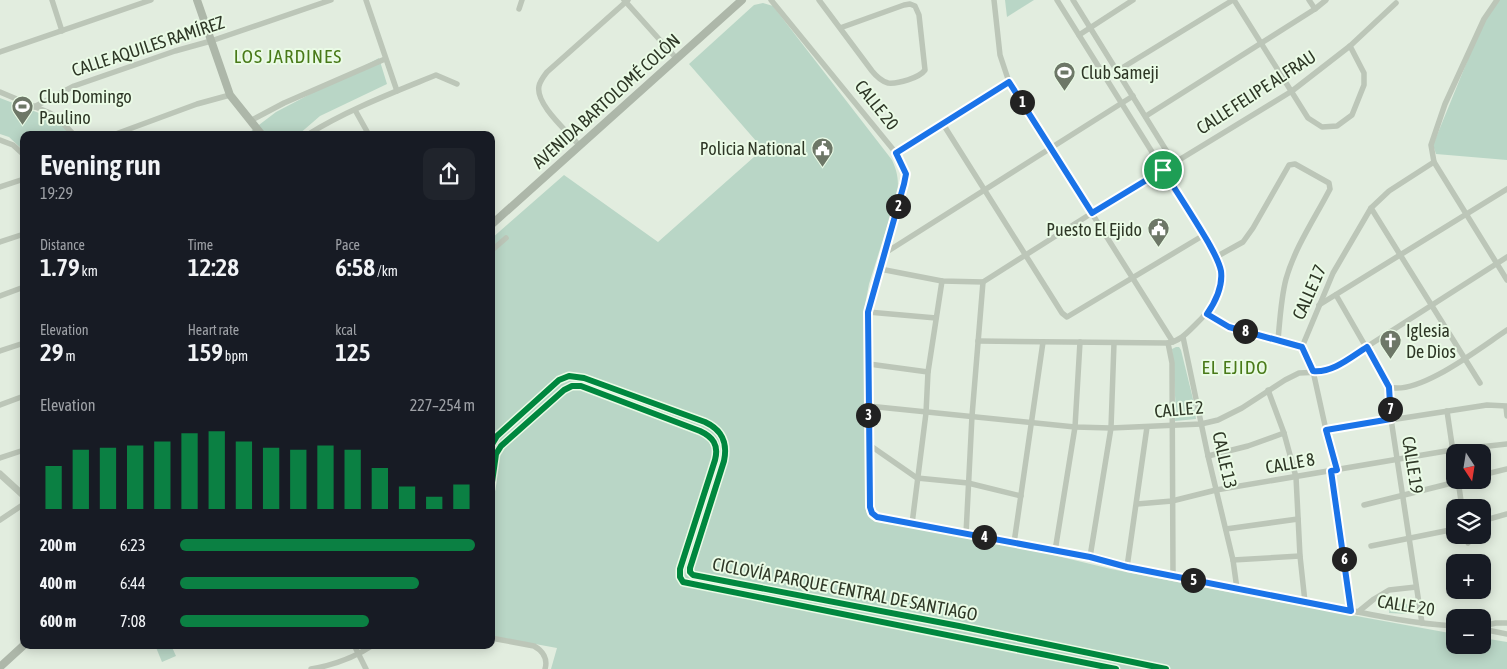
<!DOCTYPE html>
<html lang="en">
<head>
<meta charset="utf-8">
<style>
  body { margin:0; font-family:"Asap Condensed",sans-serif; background:#20242c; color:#f1f3f6; height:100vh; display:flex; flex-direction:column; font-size:19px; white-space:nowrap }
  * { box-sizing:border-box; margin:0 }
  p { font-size:16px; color:#9ea1a6 }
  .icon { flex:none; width:28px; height:28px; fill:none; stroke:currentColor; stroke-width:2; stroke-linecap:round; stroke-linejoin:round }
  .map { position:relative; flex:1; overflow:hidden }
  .panel { position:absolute; left:20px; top:131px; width:475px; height:518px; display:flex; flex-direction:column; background:#171b24; border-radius:10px; box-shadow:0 2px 12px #0003 }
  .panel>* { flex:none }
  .needle { width:32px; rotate:168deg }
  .buttons { position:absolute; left:1446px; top:444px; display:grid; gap:10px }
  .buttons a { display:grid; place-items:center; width:45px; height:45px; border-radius:10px; background:#171b24; box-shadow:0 2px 12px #0003; font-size:25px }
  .pin { position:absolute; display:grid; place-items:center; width:42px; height:42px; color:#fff; margin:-21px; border:2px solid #fff; border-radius:50%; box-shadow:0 1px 5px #0007 }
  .km { position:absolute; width:25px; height:25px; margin:-12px; border-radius:50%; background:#222; color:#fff; font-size:14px; line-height:25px; text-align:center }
  .round { display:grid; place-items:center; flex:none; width:52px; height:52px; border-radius:10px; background:#20242c }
  .summary { display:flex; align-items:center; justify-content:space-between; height:85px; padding:0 20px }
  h1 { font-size:28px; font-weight:600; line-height:38px }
  .stats { display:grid; grid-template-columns:repeat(3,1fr); gap:8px; height:85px; padding:5px 20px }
  .stats div { display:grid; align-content:center }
  .stats b { font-size:25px; font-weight:600 }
  .stats small { font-size:14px; font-weight:400 }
  .stats p { font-size:14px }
  .chart { height:140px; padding:10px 20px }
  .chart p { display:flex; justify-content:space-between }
  .chart svg { width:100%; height:90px; margin-top:5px; stroke:#0b8043; stroke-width:6 }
  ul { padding:0 20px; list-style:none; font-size:16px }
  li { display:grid; grid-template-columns:80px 60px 1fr; align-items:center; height:38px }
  li i { height:12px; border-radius:6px; background:#0b8043 }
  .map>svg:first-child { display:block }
  .green { fill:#b9d6c6 }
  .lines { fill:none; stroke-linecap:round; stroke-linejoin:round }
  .minor { stroke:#bcc6b8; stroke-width:5.5 }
  .tertiary { stroke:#bcc6b8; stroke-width:7 }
  .secondary { stroke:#adb7a9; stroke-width:8 }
  .cycleway-casing { stroke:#eafbe6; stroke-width:9 }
  .cycleway { stroke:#00873e; stroke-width:6 }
  .route-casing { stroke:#fff; stroke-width:10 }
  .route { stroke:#1a73e8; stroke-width:6 }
  .labels { text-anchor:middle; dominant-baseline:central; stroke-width:4; stroke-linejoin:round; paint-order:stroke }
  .street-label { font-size:18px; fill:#2e3726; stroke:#eafbe6 }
  .poi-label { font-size:18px; fill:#2e3726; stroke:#eafbe6; text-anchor:start }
  .neighbourhood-label { font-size:19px; letter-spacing:1px; fill:#497a19; stroke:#eafbe6 }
</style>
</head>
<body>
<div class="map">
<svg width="1507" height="669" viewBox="0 0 1507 669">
  <rect width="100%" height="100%" fill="#e2eddf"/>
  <g class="green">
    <path d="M 1005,0 L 1034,0 L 1007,17 Z"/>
    <path d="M 1497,0 L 1507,0 L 1507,160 L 1436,154 L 1433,145 L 1484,20 Z"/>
    <path d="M 763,3 L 773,6 L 892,160 C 898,173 899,182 897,195 L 869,284 L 864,310 L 866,511 C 869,522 878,522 888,524 L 995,541 L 1111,569 L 1263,599 L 1455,634 L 1455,645 L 1482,645 L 1483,638 L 1507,642 L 1507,669 L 551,669 L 557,648 L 491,636 L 491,239 L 564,175 L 658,242 L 763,149 L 689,64 L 754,5 Z"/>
    <path d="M 379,58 L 387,84 L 320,116 L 298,135 L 246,135 L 276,112 Z"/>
    <path d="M 0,98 L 65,123 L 71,135 L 24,135 L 24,151 L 9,137 L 0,134 Z"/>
    <path d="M 1176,347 L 1179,347 L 1181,350 L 1193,399 L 1196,419 L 1175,421 L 1176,411 L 1172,349 Z"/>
    <path d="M 1390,603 L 1407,604 L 1407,614 L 1389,613 Z"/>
    <path d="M 155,645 L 171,645 L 176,656 L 162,662 Z"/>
  </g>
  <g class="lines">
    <g class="minor">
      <path d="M 52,0 L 62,31"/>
      <path d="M 366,0 L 397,91"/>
      <path d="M 624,0 L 676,58"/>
      <path d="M 771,0 L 896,153 L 906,174 L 904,184 L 868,312 L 869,507 L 872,513 L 877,517 C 979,536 1081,555 1182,577 C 1234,589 1286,599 1339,608 C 1377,616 1416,624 1455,626"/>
      <path d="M 819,0 L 872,71 C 876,76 881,81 888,83 C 898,84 919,78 925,70 L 919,15 L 915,6 L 910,4 L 904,5 L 840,28"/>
      <path d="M 994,0 L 1000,55 L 1009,82 L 1173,342"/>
      <path d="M 1073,0 L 1174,163"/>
      <path d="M 1234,0 L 1308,118 L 1322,127 L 1337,126 L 1352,115 L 1364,85 L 1364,73 L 1350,46"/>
      <path d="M 1309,0 L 1315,9"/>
      <path d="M 1497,0 L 1484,19 L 1445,104 L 1431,145 L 1434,162 L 1507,280"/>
      <path d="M 519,9 L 522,0"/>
      <path d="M 1079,35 L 1133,0"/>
      <path d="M 0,52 L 151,0"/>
      <path d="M 1117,71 L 1233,0"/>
      <path d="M 0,92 L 50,113 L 59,119 L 74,135"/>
      <path d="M 34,107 L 74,86 L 175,51 L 211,41 L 331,0"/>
      <path d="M 355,110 L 369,135"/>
      <path d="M 1146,116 L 1315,9 L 1326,0"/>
      <path d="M 250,121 L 284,103 L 385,59"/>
      <path d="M 943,124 L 1062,313 L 1067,317 L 1204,235"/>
      <path d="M 113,135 L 197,104 L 230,95"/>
      <path d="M 251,135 L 258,130"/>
      <path d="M 307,135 C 347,110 392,93 436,75 L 457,84"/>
      <path d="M 0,140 L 13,145 L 24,155"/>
      <path d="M 579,145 C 568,132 535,104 539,86 C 540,81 544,76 547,72 L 628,0"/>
      <path d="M 896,153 L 1009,82"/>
      <path d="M 0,187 L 24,179"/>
      <path d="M 1371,208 L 1480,383"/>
      <path d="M 0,242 L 24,234"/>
      <path d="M 491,251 L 506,238"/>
      <path d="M 885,253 L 1133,96"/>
      <path d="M 1216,257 L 1243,242 L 1253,228 L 1289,165 L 1295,164 L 1329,183 L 1330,189 C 1315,218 1295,247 1286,279 C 1281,298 1280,319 1278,340"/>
      <path d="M 880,269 L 942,281 L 983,282 L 1092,213 L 1292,91 L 1350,46 L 1396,3"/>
      <path d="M 1336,295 L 1389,387 L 1391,419 L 1422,623"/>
      <path d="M 0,296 L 24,287"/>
      <path d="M 1319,305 L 1507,189"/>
      <path d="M 868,312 L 936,318"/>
      <path d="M 1207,314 L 1229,327 L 1302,347"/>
      <path d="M 1183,337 L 1208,456 L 1233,560 L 1237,589"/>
      <path d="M 978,341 L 1168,343 C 1180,341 1187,333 1196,324 C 1230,291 1226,274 1204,235 L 1057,0"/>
      <path d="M 1168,343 L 1172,363 L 1173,575"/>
      <path d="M 0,351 L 24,343"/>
      <path d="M 869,364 L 928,372"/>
      <path d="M 1389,387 C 1419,396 1481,347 1507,330"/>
      <path d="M 1268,390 L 1284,433 L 1296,477 L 1300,556 L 1305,602"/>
      <path d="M 0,405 L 24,396"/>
      <path d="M 868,406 L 1075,427 L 1111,428 L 1201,424 L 1218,420 L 1242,408 L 1285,380 L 1299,373 L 1321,372 L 1332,369 L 1507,257"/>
      <path d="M 1506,407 L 1507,416"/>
      <path d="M 1447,411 L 1455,465"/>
      <path d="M 1326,430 L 1487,405 L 1507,406"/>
      <path d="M 868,444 L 917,478 L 968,483 L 1021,496"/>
      <path d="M 1208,456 L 1248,446 L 1284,433"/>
      <path d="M 0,458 L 24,450"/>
      <path d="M 1337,470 L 1326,430 L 1313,371 L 1302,347 L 1333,273 L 1371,208 L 1389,191 L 1434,162"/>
      <path d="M 1331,471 L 1351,611"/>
      <path d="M 1482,475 L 1507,469"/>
      <path d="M 1458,480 L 1462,508"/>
      <path d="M 1137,504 L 1172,501 L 1216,490 L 1452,450 L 1507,444"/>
      <path d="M 1364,505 L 1464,480"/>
      <path d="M 0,520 L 24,504"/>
      <path d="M 1482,521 L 1507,514"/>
      <path d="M 912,524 L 926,413 L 928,372 L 942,281"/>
      <path d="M 1226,529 L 1298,519"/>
      <path d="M 966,534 L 972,416 L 983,282"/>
      <path d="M 1466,535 L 1468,543"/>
      <path d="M 1014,543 L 1043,342"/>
      <path d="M 1371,546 L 1455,529"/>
      <path d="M 1055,551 L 1075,427 L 1080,342"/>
      <path d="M 1090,557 L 1111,428 L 1114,343"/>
      <path d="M 1233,560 L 1300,556"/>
      <path d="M 1127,567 L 1147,427"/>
      <path d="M 1358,612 L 1374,599 L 1389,590 L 1416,587"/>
      <path d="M 1482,626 L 1496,623 L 1507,623"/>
      <path d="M 1482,629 L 1507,634"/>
      <path d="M 491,638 L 534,646 C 543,651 548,659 545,669"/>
      <path d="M 354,645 L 366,669"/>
      <path d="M 311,669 C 334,665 354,658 373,645"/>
    </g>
    <path class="tertiary" d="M 0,474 L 24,496"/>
    <g class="secondary">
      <path d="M 197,0 L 230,95 L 262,135"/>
      <path d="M 491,225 L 742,0"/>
      <path d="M 0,667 L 24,645"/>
    </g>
    <defs>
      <g id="cycleway">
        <path d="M 491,446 L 497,436 L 559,380 L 569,376 L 584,378 L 705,422 C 722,430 728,442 724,461 L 690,568 L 690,572 L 693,575 L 959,626 L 1166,669"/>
        <path d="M 491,489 L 496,454 L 501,446 L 564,390 L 572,386 L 581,386 L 700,431 C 713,437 719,445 715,460 L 680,569 L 680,577 L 683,582 L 1116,669"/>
      </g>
    </defs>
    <use href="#cycleway" class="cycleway-casing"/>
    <use href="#cycleway" class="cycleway"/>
  </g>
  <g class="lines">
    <defs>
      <path id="route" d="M 1009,82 L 1092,213 L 1163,170 C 1178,194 1194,218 1208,242 C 1213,251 1219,261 1221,271 C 1223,287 1216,301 1207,314 L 1229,327 L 1302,347 L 1313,371 C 1333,373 1351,357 1367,347 L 1389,387 L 1391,419 L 1326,430 L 1337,470 L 1331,471 L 1351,611 L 1127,567 L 1090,557 L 877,517 L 872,513 L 870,507 L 868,312 L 904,184 L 906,174 L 896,153 Z"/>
    </defs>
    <use href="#route" class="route-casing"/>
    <use href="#route" class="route"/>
  </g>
  <defs>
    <symbol id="stadium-pin" viewBox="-11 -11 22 30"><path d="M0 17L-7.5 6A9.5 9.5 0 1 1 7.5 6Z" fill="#6d7767" stroke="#eafbe6"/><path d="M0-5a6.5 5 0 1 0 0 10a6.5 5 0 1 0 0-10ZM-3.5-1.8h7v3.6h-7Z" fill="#fff"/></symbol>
    <symbol id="civic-pin" viewBox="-11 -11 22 30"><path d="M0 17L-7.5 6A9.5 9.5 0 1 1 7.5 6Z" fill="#6d7767" stroke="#eafbe6"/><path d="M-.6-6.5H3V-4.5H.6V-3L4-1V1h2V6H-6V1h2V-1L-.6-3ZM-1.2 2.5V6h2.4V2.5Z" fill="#fff"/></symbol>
    <symbol id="church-pin" viewBox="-11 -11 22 30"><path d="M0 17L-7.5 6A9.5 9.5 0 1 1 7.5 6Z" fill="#6d7767" stroke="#eafbe6"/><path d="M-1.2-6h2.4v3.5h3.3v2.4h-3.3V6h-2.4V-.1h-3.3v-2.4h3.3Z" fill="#fff"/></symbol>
  </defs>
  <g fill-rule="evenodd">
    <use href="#stadium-pin" x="1052" y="60" width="25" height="34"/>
    <use href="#stadium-pin" x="10" y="94" width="25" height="34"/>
    <use href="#civic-pin" x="810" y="136" width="25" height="34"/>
    <use href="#civic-pin" x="1146" y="216" width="25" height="34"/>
    <use href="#church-pin" x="1378" y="328" width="25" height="34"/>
  </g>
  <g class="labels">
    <g class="street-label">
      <text transform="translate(148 46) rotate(-18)">CALLE AQUILES RAMÍREZ</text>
      <text transform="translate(1256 92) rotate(-33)">CALLE FELIPE ALFRAU</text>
      <text transform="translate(606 101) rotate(-42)">AVENIDA BARTOLOMÉ COLÓN</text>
      <text transform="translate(877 105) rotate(51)">CALLE 20</text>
      <text transform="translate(1309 292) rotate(-66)">CALLE 17</text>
      <text transform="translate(1179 409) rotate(-5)">CALLE 2</text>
      <text transform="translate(1225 460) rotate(77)">CALLE 13</text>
      <text transform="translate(1290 463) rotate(-10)">CALLE 8</text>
      <text transform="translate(1413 465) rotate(81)">CALLE 19</text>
      <text transform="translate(845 589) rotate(11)">CICLOVÍA PARQUE CENTRAL DE SANTIAGO</text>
      <text transform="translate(1406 605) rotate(9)">CALLE 20</text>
    </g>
    <g class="poi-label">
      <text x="1081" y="72">Club Sameji</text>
      <text x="39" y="96">Club Domingo<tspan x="39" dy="21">Paulino</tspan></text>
      <text x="806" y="148" text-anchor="end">Policia National</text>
      <text x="1142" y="229" text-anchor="end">Puesto El Ejido</text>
      <text x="1406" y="330">Iglesia<tspan x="1406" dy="21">De Dios</tspan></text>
    </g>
    <g class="neighbourhood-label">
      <text x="288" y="56">LOS JARDINES</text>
      <text x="1235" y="367">EL EJIDO</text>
    </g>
  </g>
</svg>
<div class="buttons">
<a><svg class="needle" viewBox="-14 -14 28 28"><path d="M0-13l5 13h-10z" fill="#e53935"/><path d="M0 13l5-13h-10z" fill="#9ea1a6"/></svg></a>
<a><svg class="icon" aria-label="layers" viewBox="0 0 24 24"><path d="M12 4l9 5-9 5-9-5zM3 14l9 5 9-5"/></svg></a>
<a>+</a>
<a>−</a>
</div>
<div class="pin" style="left:1163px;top:170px;background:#1e9e55"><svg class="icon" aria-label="arrive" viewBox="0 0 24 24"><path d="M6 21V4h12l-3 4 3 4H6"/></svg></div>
<b class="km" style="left:1022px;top:102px">1</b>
<b class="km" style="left:898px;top:206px">2</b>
<b class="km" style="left:868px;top:415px">3</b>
<b class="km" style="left:984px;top:537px">4</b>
<b class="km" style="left:1193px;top:580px">5</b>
<b class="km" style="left:1344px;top:559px">6</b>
<b class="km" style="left:1390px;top:409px">7</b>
<b class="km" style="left:1245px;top:331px">8</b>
<section class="panel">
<div class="summary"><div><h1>Evening run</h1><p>19:29</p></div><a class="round"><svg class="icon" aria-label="share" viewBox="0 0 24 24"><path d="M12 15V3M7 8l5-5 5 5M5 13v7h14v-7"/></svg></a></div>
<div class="stats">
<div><p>Distance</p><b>1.79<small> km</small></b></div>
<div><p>Time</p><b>12:28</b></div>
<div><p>Pace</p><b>6:58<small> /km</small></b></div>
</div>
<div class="stats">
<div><p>Elevation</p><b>29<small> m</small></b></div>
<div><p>Heart rate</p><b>159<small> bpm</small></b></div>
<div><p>kcal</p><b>125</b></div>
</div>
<div class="chart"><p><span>Elevation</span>227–254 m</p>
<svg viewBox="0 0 160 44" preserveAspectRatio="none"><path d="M5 44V23M15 44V15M25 44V14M35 44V13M45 44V11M55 44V7M65 44V6M75 44V11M85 44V14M95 44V15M105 44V13M115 44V15M125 44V24M135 44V33M145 44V38M155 44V32"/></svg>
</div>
<ul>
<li><b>200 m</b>6:23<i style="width:100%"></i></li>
<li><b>400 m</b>6:44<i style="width:81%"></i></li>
<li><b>600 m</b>7:08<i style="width:64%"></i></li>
</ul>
</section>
</div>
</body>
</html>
